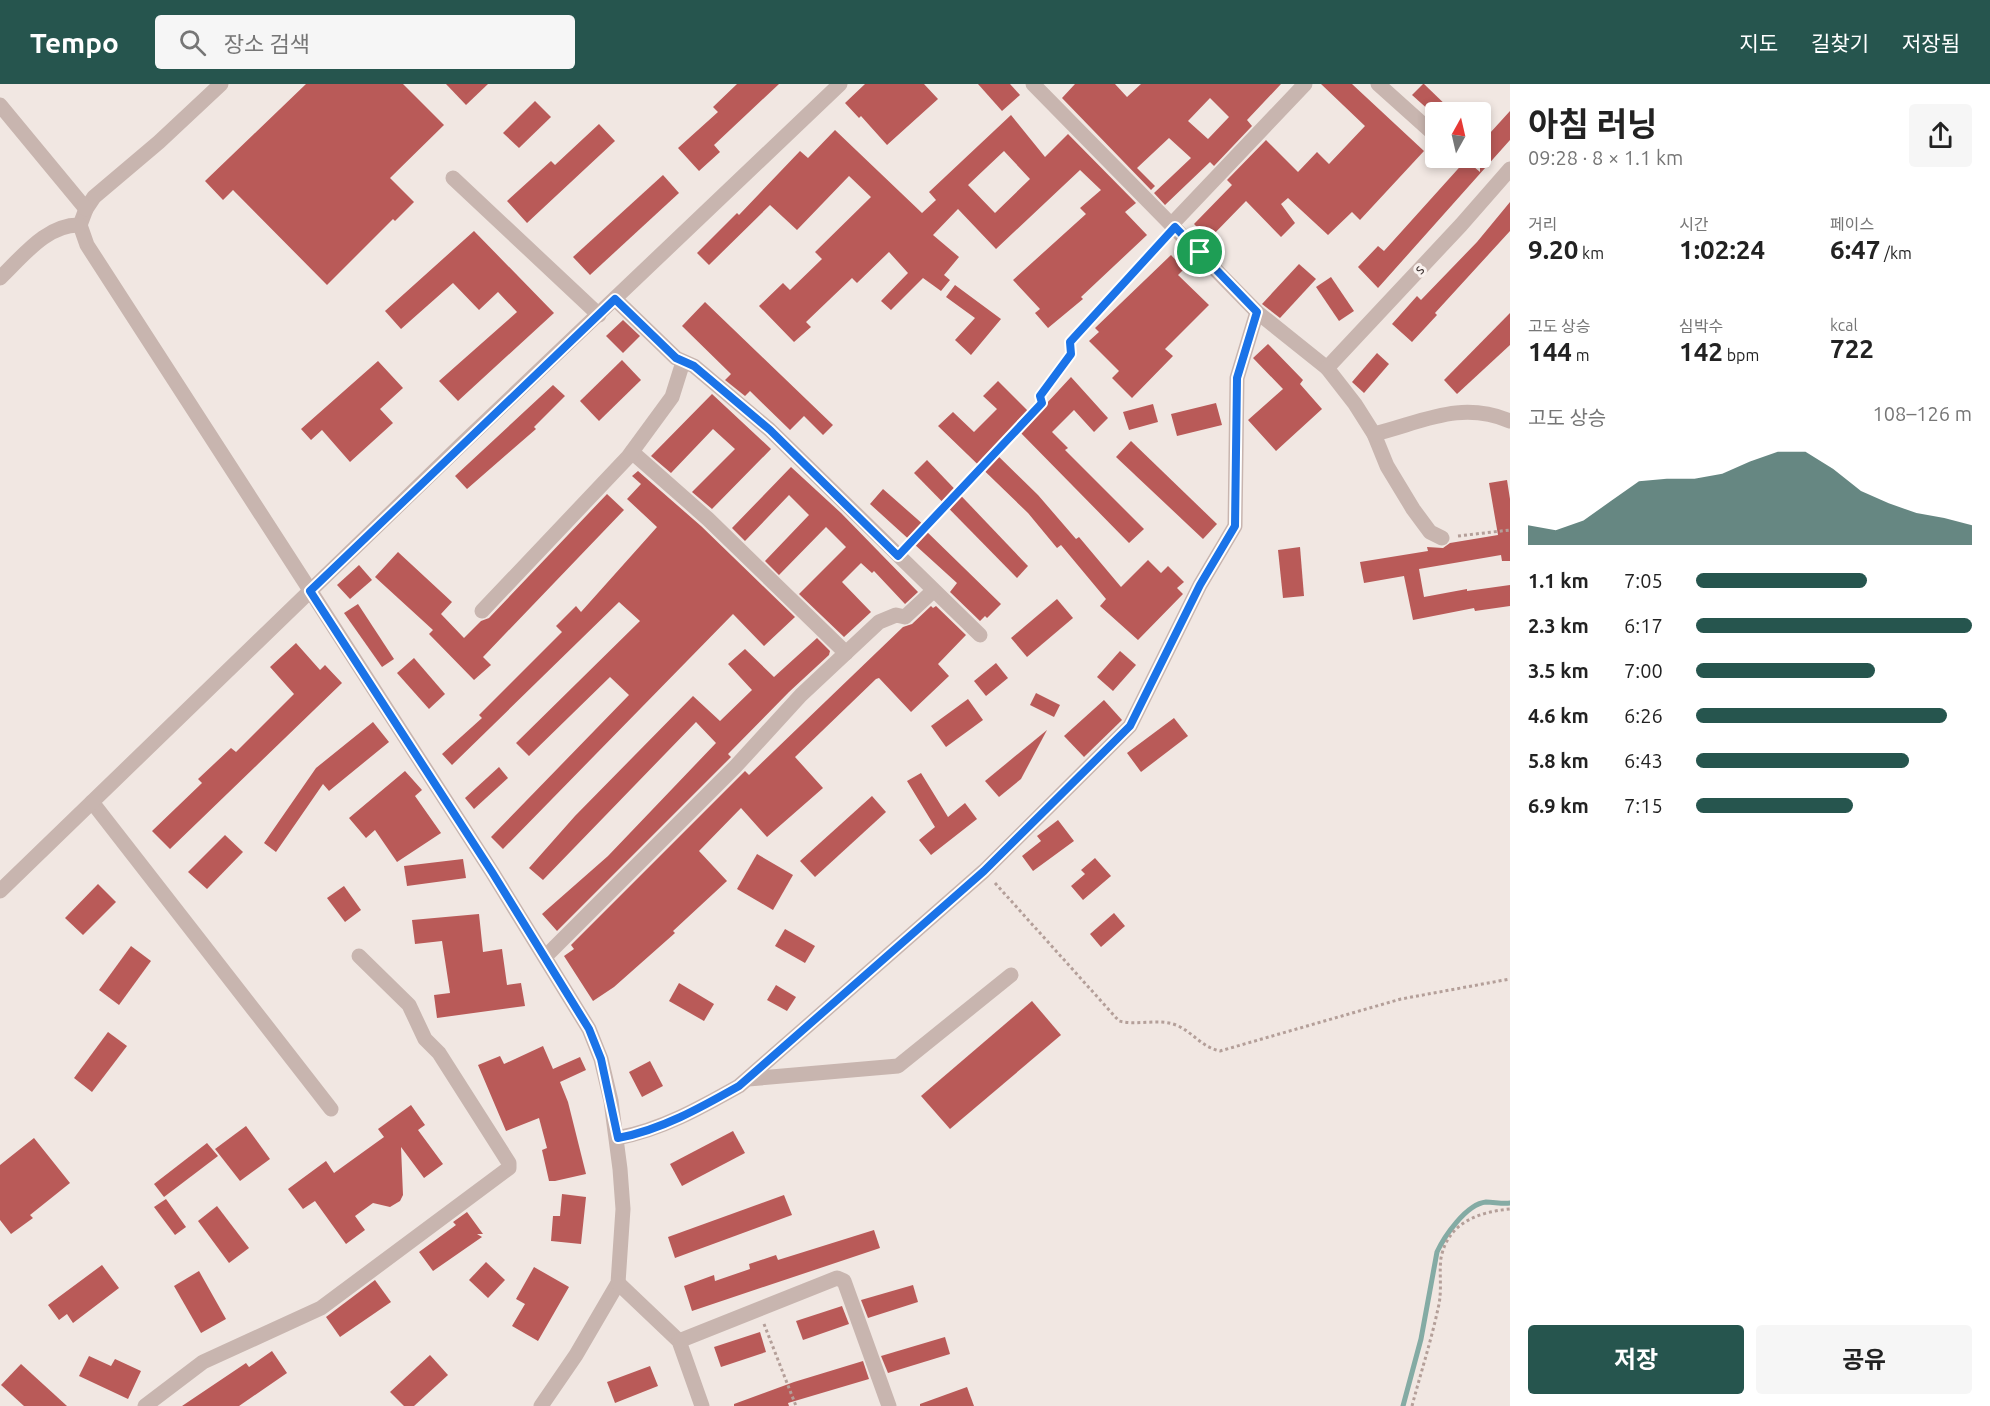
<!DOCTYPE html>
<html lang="ko">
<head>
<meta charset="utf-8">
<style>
  body { margin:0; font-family:Ubuntu,"Noto Sans KR",sans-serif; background:#f6f6f6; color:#222; height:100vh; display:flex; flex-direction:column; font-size:22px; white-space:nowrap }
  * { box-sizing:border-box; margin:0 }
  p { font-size:20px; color:#767676 }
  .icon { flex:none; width:33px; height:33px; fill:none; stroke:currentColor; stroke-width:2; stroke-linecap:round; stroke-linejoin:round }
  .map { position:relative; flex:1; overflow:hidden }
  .details { display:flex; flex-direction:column; background:#fff; width:480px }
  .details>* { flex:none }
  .needle { width:39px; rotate:8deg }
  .tools { position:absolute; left:1425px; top:18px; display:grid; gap:12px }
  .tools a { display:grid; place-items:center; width:66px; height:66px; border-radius:6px; background:#fff; box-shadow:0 3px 9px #0003; font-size:30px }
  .pin { position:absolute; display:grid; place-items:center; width:51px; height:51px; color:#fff; margin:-26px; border:3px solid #fff; border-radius:50%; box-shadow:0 2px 6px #0007 }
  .round { display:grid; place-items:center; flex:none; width:63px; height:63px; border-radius:6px; background:#f6f6f6 }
  .head { display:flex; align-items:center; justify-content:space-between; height:102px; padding:0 18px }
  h1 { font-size:33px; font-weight:700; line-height:45px }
  .stats { display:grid; grid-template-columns:repeat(3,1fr); gap:9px; height:102px; padding:6px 18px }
  .stats div { display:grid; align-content:center }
  .stats b { font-size:26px; font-weight:700 }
  .stats small { font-size:16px; font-weight:400 }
  .stats p { font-size:16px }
  .chart { height:168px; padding:12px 18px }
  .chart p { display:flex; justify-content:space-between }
  .chart svg { width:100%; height:108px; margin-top:6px; fill:#26554e; opacity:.7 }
  .button { display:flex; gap:12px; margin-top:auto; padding:12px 18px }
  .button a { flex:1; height:69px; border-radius:6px; background:#26554e; color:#fff; font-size:24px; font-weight:700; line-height:69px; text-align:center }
  .button a+a { background:#f6f6f6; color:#222 }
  ul { padding:0 18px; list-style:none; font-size:20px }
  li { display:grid; grid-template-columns:96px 72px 1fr; align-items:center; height:45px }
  li i { height:15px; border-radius:8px; background:#26554e }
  header { display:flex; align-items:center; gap:36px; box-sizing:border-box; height:84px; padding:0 30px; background:#26554e; color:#fff }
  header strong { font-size:28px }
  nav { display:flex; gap:33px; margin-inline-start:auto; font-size:21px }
  .search { width:420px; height:54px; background:#f6f6f6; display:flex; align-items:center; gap:15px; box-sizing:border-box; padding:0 21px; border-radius:6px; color:#767676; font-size:22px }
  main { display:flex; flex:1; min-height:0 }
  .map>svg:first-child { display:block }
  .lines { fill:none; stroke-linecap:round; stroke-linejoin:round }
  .stream { stroke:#84aba4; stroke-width:5 }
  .building { fill:#b95a58; fill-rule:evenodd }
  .path { stroke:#b49f99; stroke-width:3; stroke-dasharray:3 3; stroke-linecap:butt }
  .minor { stroke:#c8b5af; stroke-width:15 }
  .route-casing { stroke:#fff; stroke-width:12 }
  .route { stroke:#1a73e8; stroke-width:8 }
  .labels { text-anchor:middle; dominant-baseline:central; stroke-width:6; stroke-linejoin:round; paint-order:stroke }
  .street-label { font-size:15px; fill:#382d2c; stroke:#f9f1ee }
</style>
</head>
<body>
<header>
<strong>Tempo</strong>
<div class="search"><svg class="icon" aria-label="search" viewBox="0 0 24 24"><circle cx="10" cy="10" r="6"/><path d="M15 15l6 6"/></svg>장소 검색</div>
<nav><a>지도</a><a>길찾기</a><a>저장됨</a></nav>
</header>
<main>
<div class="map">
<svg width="1510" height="1322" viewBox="0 0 1510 1322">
  <rect width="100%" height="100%" fill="#f1e7e2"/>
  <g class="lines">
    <path class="stream" d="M 1403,1322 L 1421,1255 L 1437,1168 C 1444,1153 1466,1120 1486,1118 C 1494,1118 1502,1120 1510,1119"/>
  </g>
  <g class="building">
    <path d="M 306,0 L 403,0 L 444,41 L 390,94 L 414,118 L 395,137 L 393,135 L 327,201 L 233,106 L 223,116 L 205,97 Z"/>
    <path d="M 446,0 L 488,0 L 466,21 Z"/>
    <path d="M 737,0 L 779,0 L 714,61 L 720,68 L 699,87 L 678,64 L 718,28 L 713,23 Z"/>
    <path d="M 865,0 L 924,0 L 938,15 L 887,61 L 861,32 L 859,34 L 845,19 Z"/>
    <path d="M 978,0 L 1010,0 L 1020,11 L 1002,27 Z"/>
    <path d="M 1075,0 L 1115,0 L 1127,13 L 1141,0 L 1281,0 L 1247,36 L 1252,42 L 1214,82 L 1210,78 L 1165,121 L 1154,109 L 1191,74 L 1169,54 L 1137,84 L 1155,102 L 1151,106 L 1062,14 ZM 1210,14 L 1229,33 L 1208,55 L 1188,37 Z"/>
    <path d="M 1321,0 L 1352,0 L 1424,67 L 1360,136 L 1352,128 L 1328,151 L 1288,114 L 1281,120 L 1295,139 L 1281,153 L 1246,117 L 1209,155 L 1194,140 L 1232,101 L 1227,96 L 1266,56 L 1298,88 L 1317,68 L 1329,80 L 1365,42 Z"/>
    <path d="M 1423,0 L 1424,0 L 1453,28 L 1431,28 L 1412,11 Z"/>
    <path d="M 535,17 L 551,33 L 519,64 L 503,49 Z"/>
    <path d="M 1510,27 L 1510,56 L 1378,204 L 1358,183 L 1378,162 L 1384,167 L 1466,76 L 1480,88 L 1480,60 Z"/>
    <path d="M 1011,31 L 1045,73 L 1068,50 L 1136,119 L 1125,128 L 1147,151 L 1081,213 L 1083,215 L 1048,244 L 1035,229 L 1040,225 L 1013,196 L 1086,130 L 1080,124 L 1101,106 L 1080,86 L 996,165 L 958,125 L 933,151 L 959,173 L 944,191 L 950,196 L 941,207 L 923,194 L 891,226 L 881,217 L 908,189 L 889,168 L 857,199 L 852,194 L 806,238 L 811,243 L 794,258 L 759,222 L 783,199 L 790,206 L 822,175 L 815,168 L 871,113 L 849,92 L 797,146 L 770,121 L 709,181 L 697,169 L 737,129 L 739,131 L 800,67 L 808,74 L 835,46 L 922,129 L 936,116 L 929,108 ZM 1004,67 L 1030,95 L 995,129 L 968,101 Z"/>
    <path d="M 599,40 L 615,57 L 527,139 L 507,117 L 551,77 L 555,81 Z"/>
    <path d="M 663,91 L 679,109 L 590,191 L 573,173 Z"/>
    <path d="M 1510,118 L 1510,147 L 1435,229 L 1437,231 L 1412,258 L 1392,240 L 1417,212 L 1421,216 L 1477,158 Z"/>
    <path d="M 474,147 L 554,229 L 458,317 L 439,297 L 517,228 L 498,208 L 479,226 L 453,199 L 401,245 L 385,227 Z"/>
    <path d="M 1171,171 L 1184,185 L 1178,191 L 1209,221 L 1165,265 L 1173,272 L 1132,314 L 1112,294 L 1119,287 L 1089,257 L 1099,248 L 1095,244 Z"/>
    <path d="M 1299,180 L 1316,195 L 1280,234 L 1262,220 Z"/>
    <path d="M 1331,193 L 1354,227 L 1339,237 L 1316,203 Z"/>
    <path d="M 955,201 L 1001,235 L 971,271 L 955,256 L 975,234 L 946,213 Z"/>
    <path d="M 705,218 L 833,341 L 823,351 L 804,332 L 790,346 L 750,307 L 745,312 L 725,296 L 731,290 L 682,242 Z"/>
    <path d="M 1510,229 L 1510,261 L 1457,310 L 1444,296 Z"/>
    <path d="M 623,236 L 640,252 L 623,269 L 606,252 Z"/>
    <path d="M 1268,260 L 1303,296 L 1300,300 L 1322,325 L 1276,367 L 1248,336 L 1283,305 L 1253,274 Z"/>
    <path d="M 1377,269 L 1389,280 L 1364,309 L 1352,298 Z"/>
    <path d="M 622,276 L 641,296 L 599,337 L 580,317 Z"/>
    <path d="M 378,277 L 403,304 L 380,325 L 393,339 L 350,378 L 322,346 L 311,356 L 301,345 Z"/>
    <path d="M 1071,293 L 1108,334 L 1094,348 L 1074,326 L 1052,348 L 1068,364 L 1065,366 L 1144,445 L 1129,459 L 1015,343 L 992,366 L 1038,411 L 1076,455 L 1079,453 L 1121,503 L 1148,476 L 1161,489 L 1168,482 L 1184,498 L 1177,504 L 1183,510 L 1138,556 L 1100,522 L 1106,515 L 1061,461 L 1057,464 L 1028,429 L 938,342 L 953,328 L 974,348 L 997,325 L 983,312 L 998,297 L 1034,333 Z"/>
    <path d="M 553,301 L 565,312 L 534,343 L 536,345 L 467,405 L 455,392 Z"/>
    <path d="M 712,310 L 771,365 L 712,425 L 692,408 L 735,365 L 713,345 L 671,389 L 651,372 Z"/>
    <path d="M 1216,319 L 1222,341 L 1177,352 L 1171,330 Z"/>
    <path d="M 1153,320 L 1158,338 L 1129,346 L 1123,328 Z"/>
    <path d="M 1131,357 L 1217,440 L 1203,455 L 1116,373 Z"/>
    <path d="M 927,376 L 1028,482 L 1017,494 L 914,389 Z"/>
    <path d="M 791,383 L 841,429 L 918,508 L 905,520 L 874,487 L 872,489 L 861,479 L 842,498 L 871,528 L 844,553 L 799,510 L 846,463 L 826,443 L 779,491 L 765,477 L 809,431 L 789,411 L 745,457 L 732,444 Z"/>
    <path d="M 638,387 L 701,442 L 795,533 L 764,562 L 733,530 L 503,765 L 491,753 L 629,611 L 610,593 L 529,672 L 516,659 L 640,537 L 619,518 L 452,681 L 442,670 L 482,634 L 479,631 L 562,548 L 556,542 L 576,522 L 581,528 L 657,443 L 627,415 L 641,400 L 632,392 Z"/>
    <path d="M 1507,396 L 1510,415 L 1510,477 L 1502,477 L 1501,471 L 1419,485 L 1424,513 L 1467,505 L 1467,507 L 1510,501 L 1510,522 L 1475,527 L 1474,524 L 1413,536 L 1404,492 L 1364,499 L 1360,478 L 1428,467 L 1427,463 L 1443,464 L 1450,459 L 1498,451 L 1489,399 Z"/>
    <path d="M 883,405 L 925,442 L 923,444 L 1001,520 L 987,534 L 985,532 L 980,537 L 950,508 L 957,499 L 870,420 Z"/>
    <path d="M 607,410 L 624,426 L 483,573 L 491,581 L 474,596 L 429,550 L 433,546 L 375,493 L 398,468 L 452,518 L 441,530 L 464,554 L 481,537 L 489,534 Z"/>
    <path d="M 1300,463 L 1304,512 L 1283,514 L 1278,466 Z"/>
    <path d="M 359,481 L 372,496 L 350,515 L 337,501 Z"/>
    <path d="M 1057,515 L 1073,534 L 1027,573 L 1011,554 Z"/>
    <path d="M 358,520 L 394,575 L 382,583 L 344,529 Z"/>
    <path d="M 931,522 L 933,524 L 936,522 L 966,551 L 938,580 L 949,592 L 911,628 L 879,594 L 876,595 L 795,673 L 823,704 L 767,753 L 741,724 L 699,767 L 727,797 L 673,847 L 675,849 L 614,903 L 593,917 L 564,872 L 574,865 L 571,861 L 745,687 L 749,691 L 903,543 L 912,540 Z"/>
    <path d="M 817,554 L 830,567 L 829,571 L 789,608 L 728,670 L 731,673 L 557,847 L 542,830 L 608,772 L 716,659 L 696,638 L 543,796 L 529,784 L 575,732 L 693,612 L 720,637 L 752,606 L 728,580 L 745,565 L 774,593 Z"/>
    <path d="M 296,559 L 320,586 L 325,581 L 342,599 L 170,765 L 152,747 L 202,699 L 198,695 L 231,664 L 236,668 L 294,610 L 270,583 Z"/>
    <path d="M 1120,567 L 1136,581 L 1113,607 L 1097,593 Z"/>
    <path d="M 414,574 L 445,610 L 429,625 L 397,589 Z"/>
    <path d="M 996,579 L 1008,594 L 986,612 L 974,597 Z"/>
    <path d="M 1036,609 L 1060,621 L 1054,633 L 1030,621 Z"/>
    <path d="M 968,615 L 983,636 L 946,663 L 931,642 Z"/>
    <path d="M 1104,616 L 1122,636 L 1084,673 L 1064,652 Z"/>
    <path d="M 1174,634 L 1188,652 L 1141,688 L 1127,669 Z"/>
    <path d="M 373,638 L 389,658 L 329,707 L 323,700 L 276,768 L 264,759 L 316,684 Z"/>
    <path d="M 1047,646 L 1021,695 L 999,713 L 985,697 Z"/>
    <path d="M 499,683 L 508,694 L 474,725 L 465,714 Z"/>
    <path d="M 405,687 L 422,706 L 415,712 L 441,749 L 397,778 L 375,746 L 366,754 L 349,734 Z"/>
    <path d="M 921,689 L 948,733 L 965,719 L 977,735 L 931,771 L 919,756 L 935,743 L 907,697 Z"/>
    <path d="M 872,712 L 886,728 L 815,793 L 800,777 Z"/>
    <path d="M 1058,736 L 1074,757 L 1033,787 L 1022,772 L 1041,757 L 1037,752 Z"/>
    <path d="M 225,751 L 243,768 L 207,805 L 188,788 Z"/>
    <path d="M 757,770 L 793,791 L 773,826 L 737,805 Z"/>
    <path d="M 1095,774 L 1111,792 L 1083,816 L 1071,802 L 1085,790 L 1081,786 Z"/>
    <path d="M 463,775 L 466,794 L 407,802 L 404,782 Z"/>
    <path d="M 98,800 L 116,818 L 83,851 L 65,834 Z"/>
    <path d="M 344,802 L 361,826 L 345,838 L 327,814 Z"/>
    <path d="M 1114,829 L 1125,842 L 1101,863 L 1090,850 Z"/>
    <path d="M 479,830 L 483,868 L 502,865 L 507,901 L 521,899 L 525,922 L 437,934 L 434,911 L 450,909 L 442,857 L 415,860 L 412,836 Z"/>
    <path d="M 785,845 L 815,862 L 805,879 L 775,862 Z"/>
    <path d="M 131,862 L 151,877 L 119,921 L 99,906 Z"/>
    <path d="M 679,899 L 714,920 L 704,937 L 669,917 Z"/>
    <path d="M 776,901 L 796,913 L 787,927 L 767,916 Z"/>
    <path d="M 1032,917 L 1061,951 L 950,1045 L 921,1012 Z"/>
    <path d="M 108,948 L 127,962 L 92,1008 L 74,994 Z"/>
    <path d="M 543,962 L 553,985 L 580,973 L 586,986 L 560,998 L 568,1018 L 586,1090 L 555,1097 L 549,1097 L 542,1066 L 547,1064 L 539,1034 L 506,1047 L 478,981 L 500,972 L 504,980 Z"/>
    <path d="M 650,977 L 663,1002 L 642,1013 L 629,988 Z"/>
    <path d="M 411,1021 L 425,1041 L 418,1046 L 443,1080 L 424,1094 L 401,1063 L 403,1111 L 400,1117 L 390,1123 L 373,1119 L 355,1132 L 365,1146 L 346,1160 L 315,1117 L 303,1125 L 288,1105 L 326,1077 L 334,1089 L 384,1053 L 378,1045 Z"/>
    <path d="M 246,1042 L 270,1075 L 240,1097 L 215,1065 Z"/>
    <path d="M 733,1047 L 745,1069 L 682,1102 L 670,1080 Z"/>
    <path d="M 34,1054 L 70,1099 L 30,1131 L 33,1134 L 11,1150 L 0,1136 L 0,1081 Z"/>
    <path d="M 207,1059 L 218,1072 L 164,1113 L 154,1100 Z"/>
    <path d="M 562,1110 L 586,1113 L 581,1160 L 551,1157 L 553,1132 L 560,1132 Z"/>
    <path d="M 784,1111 L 792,1131 L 675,1174 L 668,1153 Z"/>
    <path d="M 166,1115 L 186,1143 L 175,1151 L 154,1123 Z"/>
    <path d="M 217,1122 L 249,1164 L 229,1179 L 198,1137 Z"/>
    <path d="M 467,1128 L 483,1150 L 477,1150 L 482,1153 L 433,1187 L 419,1168 L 456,1141 L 453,1138 Z"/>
    <path d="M 874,1146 L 880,1164 L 692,1227 L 684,1202 L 714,1191 L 715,1197 L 750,1185 L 749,1180 L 776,1171 L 778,1176 Z"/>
    <path d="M 486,1178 L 505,1196 L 488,1214 L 469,1196 Z"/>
    <path d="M 102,1181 L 119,1204 L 73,1239 L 67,1230 L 59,1236 L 48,1221 Z"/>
    <path d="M 534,1183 L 569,1203 L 538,1257 L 512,1242 L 525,1220 L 516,1215 Z"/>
    <path d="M 199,1187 L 226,1235 L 201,1249 L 174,1202 Z"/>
    <path d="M 375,1196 L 391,1218 L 340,1253 L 326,1233 Z"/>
    <path d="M 913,1201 L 918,1218 L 868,1234 L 861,1216 Z"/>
    <path d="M 842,1222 L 849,1240 L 803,1256 L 796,1237 Z"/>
    <path d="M 760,1248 L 766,1268 L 721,1283 L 714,1263 Z"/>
    <path d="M 945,1253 L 950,1270 L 888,1289 L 881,1272 Z"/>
    <path d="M 272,1267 L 287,1289 L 239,1322 L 182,1322 L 246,1279 L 249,1283 Z"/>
    <path d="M 430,1271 L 448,1291 L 414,1322 L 404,1322 L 390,1308 Z"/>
    <path d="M 89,1272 L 111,1282 L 115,1275 L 141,1287 L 128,1315 L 79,1292 Z"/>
    <path d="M 863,1277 L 869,1295 L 788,1319 L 789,1322 L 734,1322 L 734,1320 L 794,1298 Z"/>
    <path d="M 21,1280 L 67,1322 L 24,1322 L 1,1301 Z"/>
    <path d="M 650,1282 L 658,1302 L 615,1319 L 607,1298 Z"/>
    <path d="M 967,1303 L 974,1322 L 920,1322 L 920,1320 Z"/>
  </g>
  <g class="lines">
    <g class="path">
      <path d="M 1458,452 L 1510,446"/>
      <path d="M 909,460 L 1042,319 L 1040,312 L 1071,270 L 1070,258 L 1164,155"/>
      <path d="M 995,799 L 1119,937 C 1137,942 1158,934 1176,941 C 1193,948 1201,963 1220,967 L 1401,915 L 1510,895"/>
      <path d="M 764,1240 L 796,1322"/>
      <path d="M 1412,1322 C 1421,1288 1432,1254 1439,1220 C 1442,1204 1439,1189 1441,1174 C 1448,1138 1479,1128 1510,1125"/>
    </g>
    <g class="minor">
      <path d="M 221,0 L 159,58 L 94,113 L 86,125 L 80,141 L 87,161 L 492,788 L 589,945 L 601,975 L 611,1017 L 620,1085 L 623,1125 L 618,1199 L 576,1271 L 541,1322"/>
      <path d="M 1033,0 L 1257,228 L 1327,284 L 1355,320 L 1374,350 L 1387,382 L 1413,425 L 1430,448 L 1442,454"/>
      <path d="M 1378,0 L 1436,52"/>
      <path d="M 0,21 L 86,125"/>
      <path d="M 453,94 L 599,231"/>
      <path d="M 1172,140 L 1305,0"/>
      <path d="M 0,194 C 23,172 47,140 80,141"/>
      <path d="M 615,215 L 676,274 L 694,282 L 770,346 L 980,551"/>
      <path d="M 1327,284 L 1461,141 L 1510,85"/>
      <path d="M 1374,350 C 1423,338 1460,316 1510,337"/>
      <path d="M 632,368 L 708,435 L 846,569"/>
      <path d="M 482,527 L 628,373 L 672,313 L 683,278"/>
      <path d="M 92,718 L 331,1025"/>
      <path d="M 0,807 L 463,359 L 840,0"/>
      <path d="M 545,873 L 735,683 L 801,611 L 879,538 L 896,531 L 905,533 L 933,507"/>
      <path d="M 748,995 L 898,982 L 1011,891"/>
      <path d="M 617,1054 C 661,1046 700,1024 739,1002 L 984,787 L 1130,642 L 1200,501 L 1235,442 L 1237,294 L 1257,228"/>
      <path d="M 618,1199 L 679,1257 L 702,1322"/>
      <path d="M 679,1257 L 837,1194 L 844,1197 L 889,1322"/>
      <path d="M 145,1322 L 203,1278 L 321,1224 L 509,1084 L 509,1079 L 439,969 L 425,955 L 409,921 L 359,872"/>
    </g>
  </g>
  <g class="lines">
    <defs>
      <path id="route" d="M 1175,143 L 1257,228 L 1237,294 L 1235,442 L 1200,501 L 1130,642 L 984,787 L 739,1002 C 700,1024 661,1046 618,1054 L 601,975 L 589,945 L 492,788 L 310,507 L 615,215 L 676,274 L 694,282 L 770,346 L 898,472 L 1042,319 L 1040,312 L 1071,270 L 1070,258 Z"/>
    </defs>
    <use href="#route" class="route-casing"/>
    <use href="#route" class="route"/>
  </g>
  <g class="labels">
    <g class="street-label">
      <text transform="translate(1419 185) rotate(-47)">s</text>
    </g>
  </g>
</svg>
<div class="tools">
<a><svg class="needle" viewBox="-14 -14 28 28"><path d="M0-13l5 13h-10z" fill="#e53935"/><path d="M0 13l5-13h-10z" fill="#767676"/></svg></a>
</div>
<div class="pin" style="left:1200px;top:168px;background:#1e9e55"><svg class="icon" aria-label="arrive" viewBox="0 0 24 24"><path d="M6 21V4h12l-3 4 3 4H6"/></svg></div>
</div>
<section class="details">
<div class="head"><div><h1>아침 러닝</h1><p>09:28 · 8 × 1.1 km</p></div><a class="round"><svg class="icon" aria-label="share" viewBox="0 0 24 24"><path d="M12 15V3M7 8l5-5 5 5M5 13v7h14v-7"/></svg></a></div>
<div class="stats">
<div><p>거리</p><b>9.20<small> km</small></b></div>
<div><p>시간</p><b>1:02:24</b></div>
<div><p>페이스</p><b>6:47<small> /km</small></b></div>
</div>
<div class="stats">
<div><p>고도 상승</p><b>144<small> m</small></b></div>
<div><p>심박수</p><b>142<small> bpm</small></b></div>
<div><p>kcal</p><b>722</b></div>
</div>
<div class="chart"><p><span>고도 상승</span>108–126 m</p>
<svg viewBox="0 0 160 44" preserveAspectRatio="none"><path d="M0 44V36L10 38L20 34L30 26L40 18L50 17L60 17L70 15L80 10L90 6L100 6L110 13L120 22L130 27L140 31L150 33L160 36V44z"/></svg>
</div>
<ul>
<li><b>1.1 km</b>7:05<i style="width:62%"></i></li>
<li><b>2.3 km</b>6:17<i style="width:100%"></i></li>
<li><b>3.5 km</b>7:00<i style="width:65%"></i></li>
<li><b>4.6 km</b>6:26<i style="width:91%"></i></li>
<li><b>5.8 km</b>6:43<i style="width:77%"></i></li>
<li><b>6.9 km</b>7:15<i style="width:57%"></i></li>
</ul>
<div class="button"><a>저장</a><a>공유</a></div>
</section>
</main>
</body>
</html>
